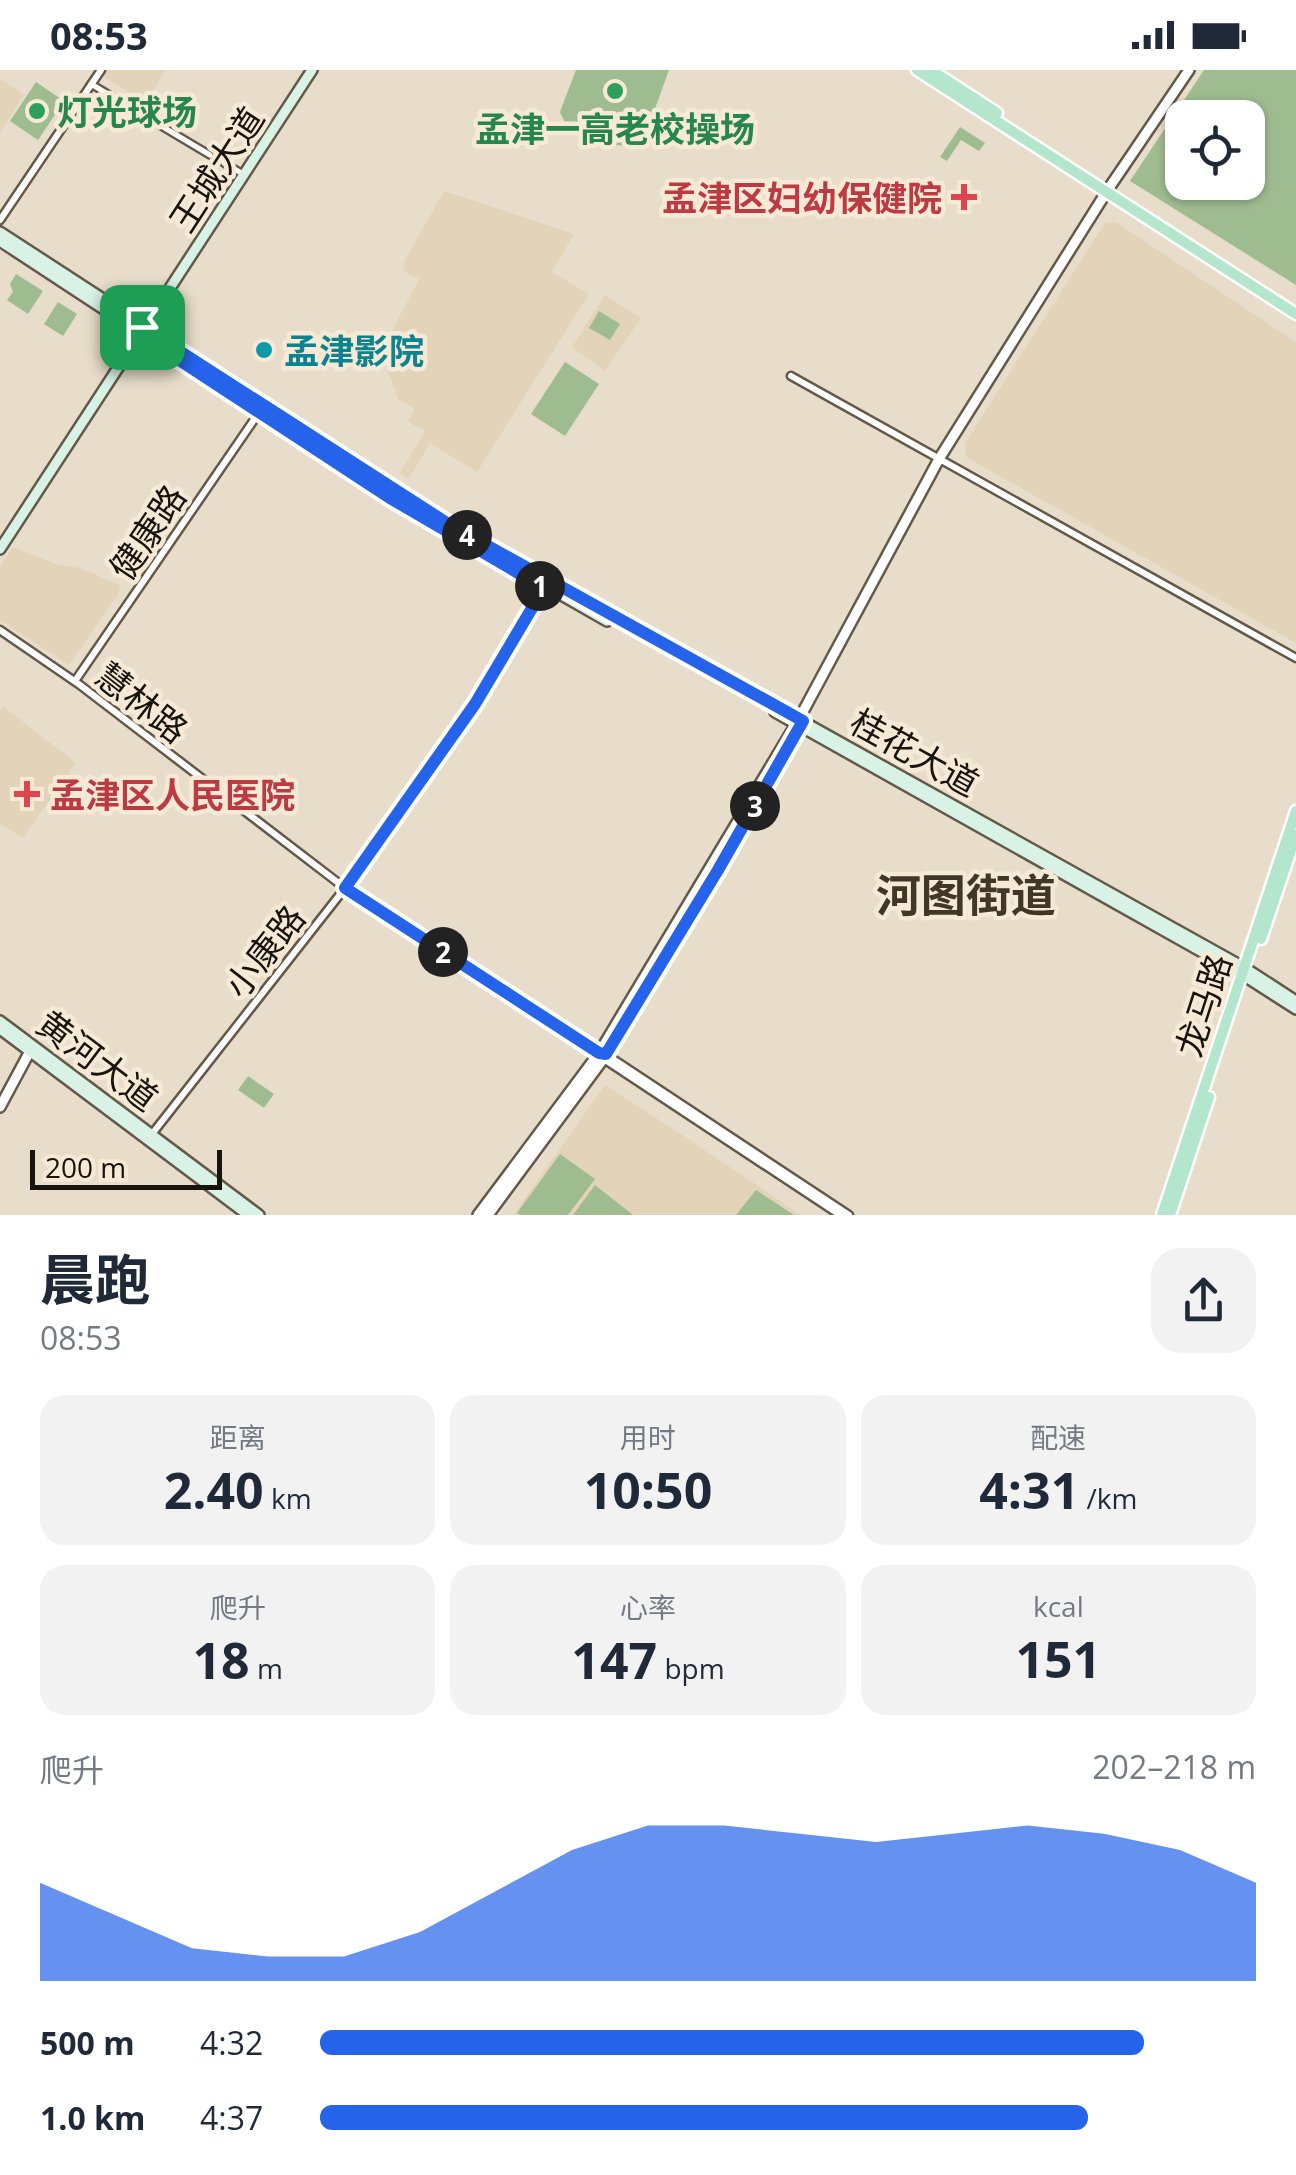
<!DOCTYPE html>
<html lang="zh">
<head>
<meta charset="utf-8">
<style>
  body { margin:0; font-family:"Open Sans","Noto Sans SC",sans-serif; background:#f2f2f3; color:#1f2937; height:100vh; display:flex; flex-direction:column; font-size:38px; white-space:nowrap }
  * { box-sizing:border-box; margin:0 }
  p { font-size:32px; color:#747a83 }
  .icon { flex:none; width:55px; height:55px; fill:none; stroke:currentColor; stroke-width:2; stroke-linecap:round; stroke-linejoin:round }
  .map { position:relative; height:1145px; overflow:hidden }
  .panel { display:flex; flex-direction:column; background:#fff; flex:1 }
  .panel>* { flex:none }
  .buttons { position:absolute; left:1165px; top:30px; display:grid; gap:20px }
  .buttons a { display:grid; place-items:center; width:100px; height:100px; border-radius:20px; background:#fff; box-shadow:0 2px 8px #0004; font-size:50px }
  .scale { position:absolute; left:30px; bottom:25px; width:192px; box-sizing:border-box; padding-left:10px; border:5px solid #17130d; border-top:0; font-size:28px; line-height:35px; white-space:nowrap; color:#17130d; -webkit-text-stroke:8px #f6ead7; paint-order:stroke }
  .pin { position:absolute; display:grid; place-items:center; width:85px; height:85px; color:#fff; margin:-42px; border-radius:20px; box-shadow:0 5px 15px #0006 }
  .km { position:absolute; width:50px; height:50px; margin:-25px; border-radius:50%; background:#222; color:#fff; font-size:28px; line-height:50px; text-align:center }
  .round { display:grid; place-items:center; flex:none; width:105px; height:105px; border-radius:30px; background:#f2f2f3 }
  .head { display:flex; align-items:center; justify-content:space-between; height:170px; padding:0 40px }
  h1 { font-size:55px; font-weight:700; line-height:75px }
  .figures { display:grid; grid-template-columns:repeat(3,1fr); gap:15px; height:170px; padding:10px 40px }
  .figures div { display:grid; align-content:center; border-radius:25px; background:#f2f2f3; text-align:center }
  .figures b { font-size:50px; font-weight:700 }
  .figures small { font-size:28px; font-weight:400 }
  .figures p { font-size:28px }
  .chart { height:280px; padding:20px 40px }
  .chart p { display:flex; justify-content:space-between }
  .chart svg { width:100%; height:180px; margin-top:10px; fill:#2563eb; opacity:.7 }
  ul { padding:0 40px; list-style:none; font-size:32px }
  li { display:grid; grid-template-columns:160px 120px 1fr; align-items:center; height:75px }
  li i { height:25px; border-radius:12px; background:#2563eb }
  .status { display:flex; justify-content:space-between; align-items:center; height:70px; padding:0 50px; background:#fff; direction:ltr }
  .status svg { height:28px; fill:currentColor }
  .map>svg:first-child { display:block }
  .built { fill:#e3d3b9 }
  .green { fill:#9fbc91; fill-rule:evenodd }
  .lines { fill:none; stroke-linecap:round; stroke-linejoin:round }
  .pedestrian-casing { stroke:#635949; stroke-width:10 }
  .minor-casing { stroke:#635949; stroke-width:11 }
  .tertiary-casing { stroke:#635949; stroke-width:14 }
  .secondary-casing { stroke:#635949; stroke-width:14 }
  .primary-casing { stroke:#fff; stroke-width:15 }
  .pedestrian { stroke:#fff; stroke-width:5 }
  .minor { stroke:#fff; stroke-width:6 }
  .tertiary { stroke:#fff; stroke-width:9 }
  .secondary { stroke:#d9f2e6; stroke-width:9 }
  .primary { stroke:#b3e6cc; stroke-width:10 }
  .route-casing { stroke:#fff; stroke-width:20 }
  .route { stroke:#2563eb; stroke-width:12 }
  .leisure-dot { fill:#2e9e5b; stroke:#f6ead7; stroke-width:4 }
  .health-dot { fill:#e0444e; stroke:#f6ead7; stroke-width:4 }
  .culture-dot { fill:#0f9aa8; stroke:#f6ead7; stroke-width:4 }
  .labels { text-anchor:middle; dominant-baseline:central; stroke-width:9; stroke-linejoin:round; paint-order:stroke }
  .leisure-label { font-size:35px; font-weight:bold; fill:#27864d; stroke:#f6ead7; text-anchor:start }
  .street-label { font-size:35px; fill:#17130d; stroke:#f6ead7 }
  .health-label { font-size:35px; font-weight:bold; fill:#be3a42; stroke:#f6ead7; text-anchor:end }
  .culture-label { font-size:35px; font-weight:bold; fill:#0d838f; stroke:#f6ead7; text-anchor:start }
  .district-label { font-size:45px; font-weight:bold; fill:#413728; stroke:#f6ead7 }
</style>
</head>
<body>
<div class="status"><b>08:53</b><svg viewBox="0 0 49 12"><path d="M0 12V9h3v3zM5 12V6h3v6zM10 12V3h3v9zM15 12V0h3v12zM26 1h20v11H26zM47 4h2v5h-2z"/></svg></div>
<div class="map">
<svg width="1296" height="1145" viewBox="0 0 1296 1145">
  <rect width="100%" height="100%" fill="#e8ddca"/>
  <g class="built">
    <path d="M 103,0 L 166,0 L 145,33 L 101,5 Z"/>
    <path d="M 0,8 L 24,25 L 0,63 Z"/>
    <path d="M 444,121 L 574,164 L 552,202 L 589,224 L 477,402 L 430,373 L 409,409 L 400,403 L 425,361 L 408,352 L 415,339 L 398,329 L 381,282 L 419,209 L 403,200 L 405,190 Z"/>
    <path d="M 1116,152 L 1296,272 L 1296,573 L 966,387 L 965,373 L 1104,154 Z"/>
    <path d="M 605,225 L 641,248 L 605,301 L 572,277 Z"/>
    <path d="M 13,477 L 58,495 L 80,498 L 120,515 L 119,523 L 69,595 L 0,550 L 0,496 Z"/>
    <path d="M 3,636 L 76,693 L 23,768 L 0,754 L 0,640 Z"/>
    <path d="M 605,1015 L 690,1070 L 801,1145 L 513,1145 Z"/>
  </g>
  <g class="green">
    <path d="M 576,0 L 669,0 L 640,80 C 610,69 576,81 560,42 Z"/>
    <path d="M 1204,0 L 1296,0 L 1296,215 L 1130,111 ZM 1182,48 L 1248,48 L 1248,112 L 1182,112 Z"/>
    <path d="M 36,12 L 64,31 L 38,70 L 10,51 Z"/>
    <path d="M 960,57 L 985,73 L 979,81 L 961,70 L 947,91 L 940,87 Z"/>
    <path d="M 16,204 L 43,221 L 28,244 L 7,230 L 13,222 L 10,214 Z"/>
    <path d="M 58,232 L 77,244 L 63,266 L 44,254 Z"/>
    <path d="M 599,241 L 620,254 L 610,270 L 589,258 Z"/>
    <path d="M 565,292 L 599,314 L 565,366 L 531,344 Z"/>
    <path d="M 248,1006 L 274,1024 L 264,1038 L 238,1020 Z"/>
    <path d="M 560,1084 L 595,1109 L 568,1145 L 521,1145 L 517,1143 Z"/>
    <path d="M 595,1115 L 633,1145 L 573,1145 Z"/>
    <path d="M 756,1120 L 794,1145 L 736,1145 Z"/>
  </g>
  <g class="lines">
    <defs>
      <g id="pedestrian">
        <path d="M 91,14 L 210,85"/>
        <path d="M 224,93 L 243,104"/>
      </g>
      <g id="minor">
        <path d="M 0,150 L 101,0"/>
        <path d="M 791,306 L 1296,588"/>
        <path d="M 0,560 L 80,615 L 345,818 L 840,1145"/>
        <path d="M 75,611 L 260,341"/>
        <path d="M 604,983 L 849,1145"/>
        <path d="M 152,1064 L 345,818 L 475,634 L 544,518"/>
      </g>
      <g id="tertiary">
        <path d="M 0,1037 L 30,981"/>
        <path d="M 478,1145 L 599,983 L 799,649 L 939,389 L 1107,121 L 1189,0"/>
        <path d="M 488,1145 L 607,984 L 745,753"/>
      </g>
      <g id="secondary">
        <path d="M 0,162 L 450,455 L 1245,898 L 1296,931"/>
        <path d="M 0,171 L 390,427 L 607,551"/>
        <path d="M 0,479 L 312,0"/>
        <path d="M 775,642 L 1243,905 L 1296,939"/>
        <path d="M 0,951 L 259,1145"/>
        <path d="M 0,959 L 248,1145"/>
      </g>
      <g id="primary">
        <path d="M 917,0 L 1296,244"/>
        <path d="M 931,0 L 997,43"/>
        <path d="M 1261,869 L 1296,765"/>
        <path d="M 1162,1145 L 1296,741"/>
        <path d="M 1170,1145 L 1209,1027"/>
      </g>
    </defs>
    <use href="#pedestrian" class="pedestrian-casing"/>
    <use href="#minor" class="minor-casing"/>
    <use href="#tertiary" class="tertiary-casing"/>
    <use href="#secondary" class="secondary-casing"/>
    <use href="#primary" class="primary-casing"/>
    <use href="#pedestrian" class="pedestrian"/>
    <use href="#minor" class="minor"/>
    <use href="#tertiary" class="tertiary"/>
    <use href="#secondary" class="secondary"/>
    <use href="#primary" class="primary"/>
  </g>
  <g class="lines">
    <defs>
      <path id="route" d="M 142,257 L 450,455 L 803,651 L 718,800 L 606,984 L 599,983 L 345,818 L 475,634 L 544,518 L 390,428 L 138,263 Z"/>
    </defs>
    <use href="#route" class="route-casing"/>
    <use href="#route" class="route"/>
  </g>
  <g class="leisure-dot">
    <circle cx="615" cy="21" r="10"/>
    <circle cx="37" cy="41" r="10"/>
  </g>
  <g class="health-dot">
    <path d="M959 112h10v10h10v10h-10v10h-10v-10h-10v-10h10z"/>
    <path d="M22 709h10v10h10v10h-10v10h-10v-10h-10v-10h10z"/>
  </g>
  <circle class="culture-dot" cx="264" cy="280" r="10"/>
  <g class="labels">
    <g class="leisure-label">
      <text x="57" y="41">灯光球场</text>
      <text x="615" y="58" text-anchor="middle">孟津一高老校操场</text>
    </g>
    <g class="street-label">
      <text transform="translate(216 99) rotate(-57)">王城大道</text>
      <text transform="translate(147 462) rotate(-56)">健康路</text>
      <text transform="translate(142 632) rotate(38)">慧林路</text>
      <text transform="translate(915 682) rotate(29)">桂花大道</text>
      <text transform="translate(264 881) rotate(-52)">小康路</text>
      <text transform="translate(1203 935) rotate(-72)">龙马路</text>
      <text transform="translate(98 990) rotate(37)">黄河大道</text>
    </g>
    <g class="health-label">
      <text x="942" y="127">孟津区妇幼保健院</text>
      <text x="50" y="724" text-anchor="start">孟津区人民医院</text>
    </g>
    <g class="culture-label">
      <text x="284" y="280">孟津影院</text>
    </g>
    <g class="district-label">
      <text x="966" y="824">河图街道</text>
    </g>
  </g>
</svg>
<div class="buttons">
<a><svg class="icon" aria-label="locate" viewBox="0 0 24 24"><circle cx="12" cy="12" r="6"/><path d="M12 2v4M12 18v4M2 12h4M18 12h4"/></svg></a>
</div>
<div class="scale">200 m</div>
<div class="pin" style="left:142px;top:257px;background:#1e9e55"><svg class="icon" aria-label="arrive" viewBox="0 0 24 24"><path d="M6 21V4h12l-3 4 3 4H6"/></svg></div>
<b class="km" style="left:540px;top:516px">1</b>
<b class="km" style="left:443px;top:882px">2</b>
<b class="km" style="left:755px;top:736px">3</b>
<b class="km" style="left:467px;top:465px">4</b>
</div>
<section class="panel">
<div class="head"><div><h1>晨跑</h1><p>08:53</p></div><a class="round"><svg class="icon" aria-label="share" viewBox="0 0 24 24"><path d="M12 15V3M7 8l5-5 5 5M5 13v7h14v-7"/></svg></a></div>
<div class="figures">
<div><p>距离</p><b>2.40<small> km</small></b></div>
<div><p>用时</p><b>10:50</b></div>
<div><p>配速</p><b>4:31<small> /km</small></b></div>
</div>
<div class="figures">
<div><p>爬升</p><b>18<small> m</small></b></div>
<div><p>心率</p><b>147<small> bpm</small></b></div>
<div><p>kcal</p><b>151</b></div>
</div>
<div class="chart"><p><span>爬升</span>202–218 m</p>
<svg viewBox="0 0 160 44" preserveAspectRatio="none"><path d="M0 44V20L10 28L20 36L30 38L40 38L50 32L60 22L70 12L80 6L90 6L100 8L110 10L120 8L130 6L140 8L150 12L160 20V44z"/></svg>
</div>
<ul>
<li><b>500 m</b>4:32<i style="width:88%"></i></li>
<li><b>1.0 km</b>4:37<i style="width:82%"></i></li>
</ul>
</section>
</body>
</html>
